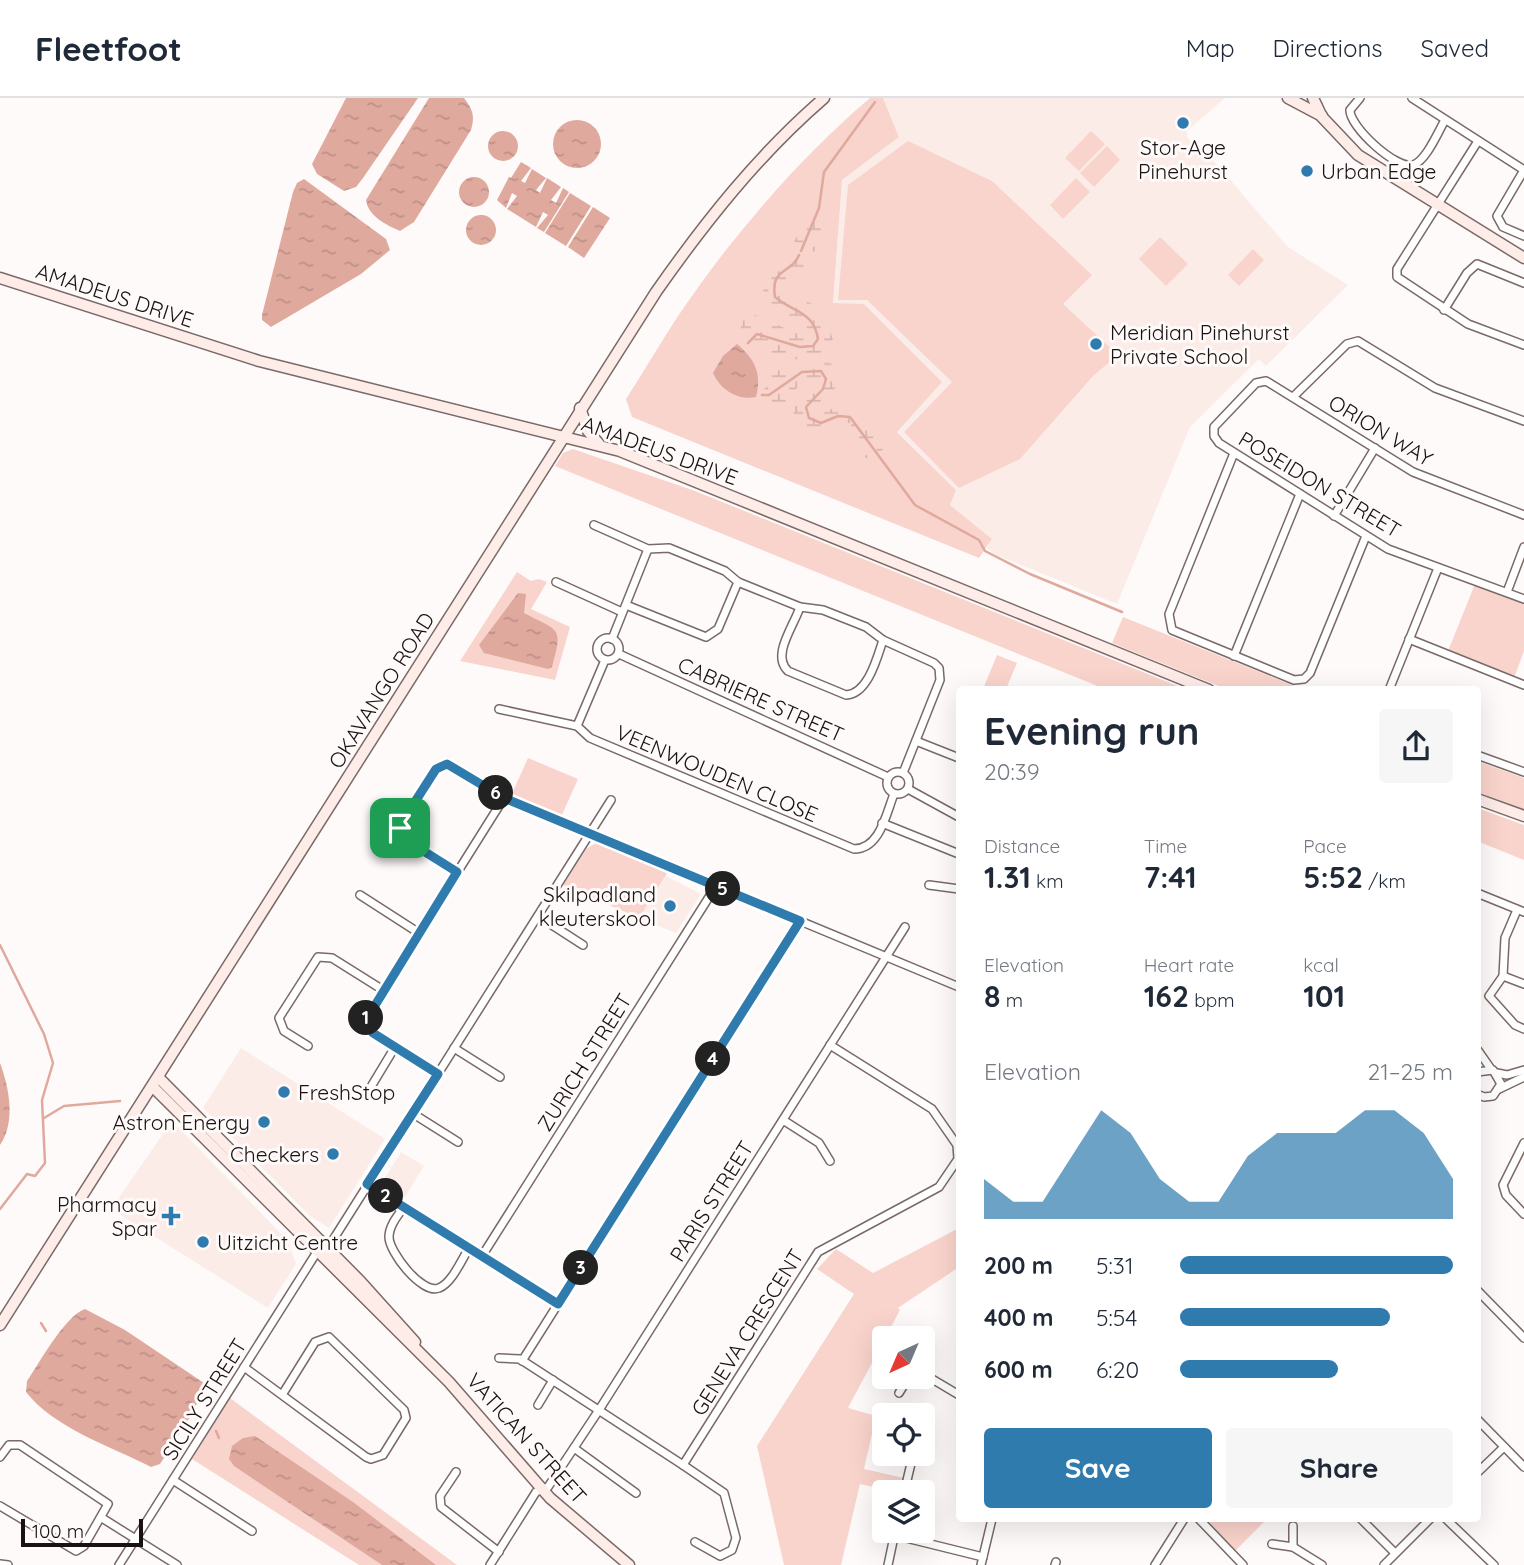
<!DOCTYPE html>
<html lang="en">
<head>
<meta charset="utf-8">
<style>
  body { margin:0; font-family:Quicksand,sans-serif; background:#f6f6f7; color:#1f2937; height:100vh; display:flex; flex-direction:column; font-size:26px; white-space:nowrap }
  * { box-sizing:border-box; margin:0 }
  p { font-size:23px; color:#747a83 }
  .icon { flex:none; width:38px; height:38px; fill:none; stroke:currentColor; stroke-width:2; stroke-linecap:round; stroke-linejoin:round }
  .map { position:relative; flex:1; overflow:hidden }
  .side { position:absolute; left:956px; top:588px; width:525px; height:836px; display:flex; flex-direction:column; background:#fff; border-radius:7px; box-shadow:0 7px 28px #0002 }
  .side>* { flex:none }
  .needle { width:46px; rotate:224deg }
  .tools { position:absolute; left:872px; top:1228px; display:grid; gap:14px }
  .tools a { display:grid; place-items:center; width:63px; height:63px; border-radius:7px; background:#fff; box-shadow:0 7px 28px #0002; font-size:35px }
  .scale { position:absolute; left:21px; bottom:18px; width:122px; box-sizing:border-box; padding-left:7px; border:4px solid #191211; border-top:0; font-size:19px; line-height:24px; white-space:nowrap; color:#191211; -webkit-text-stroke:5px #fefaf9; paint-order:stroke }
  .pin { position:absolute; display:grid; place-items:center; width:60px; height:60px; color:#fff; margin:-30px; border-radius:14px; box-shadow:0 4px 10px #0006 }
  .km { position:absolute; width:35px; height:35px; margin:-18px; border-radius:50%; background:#222; color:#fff; font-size:19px; line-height:35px; text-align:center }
  .round { display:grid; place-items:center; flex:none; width:74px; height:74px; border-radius:7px; background:#f6f6f7 }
  .overview { display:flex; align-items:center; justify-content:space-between; height:119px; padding:0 28px }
  h1 { font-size:38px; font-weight:800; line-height:52px }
  .figures { display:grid; grid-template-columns:repeat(3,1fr); gap:10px; height:119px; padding:7px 28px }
  .figures div { display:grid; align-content:center }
  .figures b { font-size:30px; font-weight:800 }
  .figures small { font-size:19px; font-weight:400 }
  .figures p { font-size:19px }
  .chart { height:196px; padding:14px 28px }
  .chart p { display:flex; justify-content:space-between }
  .chart svg { width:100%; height:126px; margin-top:7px; fill:#2f7bae; opacity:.7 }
  .primary-button { display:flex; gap:14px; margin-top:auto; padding:14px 28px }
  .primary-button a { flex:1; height:80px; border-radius:7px; background:#2f7bae; color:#fff; font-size:28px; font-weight:800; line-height:80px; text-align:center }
  .primary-button a+a { background:#f6f6f7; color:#1f2937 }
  ul { padding:0 28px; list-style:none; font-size:23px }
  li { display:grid; grid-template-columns:112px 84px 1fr; align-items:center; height:52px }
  li i { height:18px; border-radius:9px; background:#2f7bae }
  header { display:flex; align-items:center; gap:42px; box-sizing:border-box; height:98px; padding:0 35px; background:#fff; border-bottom:2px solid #e0e1e3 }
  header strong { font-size:33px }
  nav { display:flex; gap:38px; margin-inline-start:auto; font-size:24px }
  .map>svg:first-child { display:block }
  .built { fill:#fcece8 }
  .green { fill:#f9d4cc }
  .wetland { fill:url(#wetland-marsh) }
  .water { fill:url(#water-ripples) }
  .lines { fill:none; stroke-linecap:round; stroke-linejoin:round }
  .stream { stroke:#dfa99e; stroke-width:2.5 }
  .street-casing { stroke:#7a6a67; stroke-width:10 }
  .secondary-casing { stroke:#7a6a67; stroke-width:13 }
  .street { stroke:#fff; stroke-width:7 }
  .secondary { stroke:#fdece8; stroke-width:10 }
  .route-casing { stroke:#fff; stroke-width:14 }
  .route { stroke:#2f7bae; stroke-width:9 }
  .poi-dot { fill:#2f7bae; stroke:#fefaf9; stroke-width:2.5 }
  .labels { text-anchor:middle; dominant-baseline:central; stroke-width:6; stroke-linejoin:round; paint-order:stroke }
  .poi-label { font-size:21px; fill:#191211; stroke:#fefaf9; text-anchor:start }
  .street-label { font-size:21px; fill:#191211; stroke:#fefaf9 }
</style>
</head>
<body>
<header>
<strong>Fleetfoot</strong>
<nav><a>Map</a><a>Directions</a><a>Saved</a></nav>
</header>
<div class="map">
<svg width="1524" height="1467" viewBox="0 0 1524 1467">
  <defs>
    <pattern id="wetland-marsh" width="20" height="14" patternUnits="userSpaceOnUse" patternTransform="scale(1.75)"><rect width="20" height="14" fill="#f9d4cc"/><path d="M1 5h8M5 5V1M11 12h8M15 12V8" fill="none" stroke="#d5b5ae"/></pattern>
    <pattern id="water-ripples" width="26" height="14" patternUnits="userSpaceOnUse" patternTransform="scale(1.75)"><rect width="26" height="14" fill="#dfa99e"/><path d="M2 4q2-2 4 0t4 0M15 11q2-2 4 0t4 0" fill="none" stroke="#bf9087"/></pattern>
  </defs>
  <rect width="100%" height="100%" fill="#fefaf9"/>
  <g class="built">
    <path d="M 883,0 L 1225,0 L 1187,33 L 1187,39 L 1200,54 L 1206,54 L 1288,149 L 1348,187 L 1266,268 L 1259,261 L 1190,329 L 1117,506 L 994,456 L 987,450 L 992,441 L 950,407 L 956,392 L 897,333 L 942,284 L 864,206 L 833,206 L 842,82 L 899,39 Z"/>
    <path d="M 666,778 L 701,796 L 676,835 L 639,820 Z"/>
    <path d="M 241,950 L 385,1041 L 329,1130 L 310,1118 L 203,1010 Z"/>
    <path d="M 178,1029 L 287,1142 L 296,1166 L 268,1210 L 111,1111 L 165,1033 Z"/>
    <path d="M 401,1054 L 424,1068 L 405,1099 L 382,1085 Z"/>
  </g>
  <g class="green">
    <path d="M 870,0 L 883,0 L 899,39 L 842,82 L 833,205 L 864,206 L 942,284 L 897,334 L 956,392 L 950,407 L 992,441 L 979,460 L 632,319 L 626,301 C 648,267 668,231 692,198 C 741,128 805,55 870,0 Z"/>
    <path d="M 1091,33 L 1105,46 L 1079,73 L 1065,60 Z"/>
    <path d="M 908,43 L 992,83 L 1092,177 L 1063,206 L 1118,257 L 1093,278 L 1020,361 L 959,390 L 904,334 L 952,284 L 867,202 L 838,202 L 848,87 Z"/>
    <path d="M 1107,48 L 1120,62 L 1094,89 L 1080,75 Z"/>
    <path d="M 1076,80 L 1090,94 L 1063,121 L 1050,107 Z"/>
    <path d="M 1160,139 L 1188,166 L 1166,188 L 1139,161 Z"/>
    <path d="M 1253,151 L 1264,162 L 1239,188 L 1228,177 Z"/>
    <path d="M 573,351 L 695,393 L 1185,591 L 1105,591 L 555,368 L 563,355 Z"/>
    <path d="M 517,474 L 531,483 L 539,481 L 547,484 L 531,511 L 570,529 L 555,582 L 460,563 Z"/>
    <path d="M 1475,486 L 1524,505 L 1524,553 L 1514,580 L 1448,553 Z"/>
    <path d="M 1123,519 L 1302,591 L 1226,591 L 1112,545 Z"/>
    <path d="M 997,557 L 1017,565 L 1006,591 L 983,591 Z"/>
    <path d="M 528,660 L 578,681 L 561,719 L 511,698 Z"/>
    <path d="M 1477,663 L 1524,680 L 1524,712 L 1477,694 Z"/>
    <path d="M 1477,710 L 1524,727 L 1524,762 L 1477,743 Z"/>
    <path d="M 596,745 L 668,774 L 639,820 L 563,787 L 586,751 Z"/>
    <path d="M 959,1130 L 959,1169 L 898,1210 L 900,1212 L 848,1310 L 876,1318 L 864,1371 L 904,1380 L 901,1395 L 860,1386 L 841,1467 L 784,1467 L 757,1348 L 854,1196 L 817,1171 L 836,1151 L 873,1175 Z"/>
    <path d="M 230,1300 L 457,1467 L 359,1467 L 192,1361 Z"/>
    <path d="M 1214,1421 L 1267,1421 L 1235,1453 L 1209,1426 Z"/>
  </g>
  <g class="wetland">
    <path d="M 812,118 L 821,121 C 822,131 824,142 819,152 L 812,154 L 794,143 Z"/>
    <path d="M 797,156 L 804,161 L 807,171 L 799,180 L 786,184 C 785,204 807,199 818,210 C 824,217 829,232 833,241 C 829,247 825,254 819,257 C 794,269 753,254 740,232 L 743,222 L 753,216 L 798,236 L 801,230 C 791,219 776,215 764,206 C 760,181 770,162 797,156 Z"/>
    <path d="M 822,263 L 830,265 L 839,274 L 840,286 L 821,302 L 821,312 L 824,314 L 843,306 L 854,310 L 883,351 L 876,363 L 866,360 L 851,346 L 851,326 C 831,316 814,349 797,324 C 793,319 793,313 795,308 C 799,299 808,295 812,285 L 808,282 C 789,288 791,319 764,305 L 762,297 L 772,274 Z"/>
  </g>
  <g class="water">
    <path d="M 346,0 L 418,0 L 363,80 L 356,89 L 344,93 L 317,76 L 312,66 Z"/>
    <path d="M 429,0 L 464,0 C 473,12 475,18 471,32 L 414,124 L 400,133 C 386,127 368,118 366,102 Z"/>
    <circle cx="577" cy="46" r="24"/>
    <circle cx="503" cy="48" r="15"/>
    <path d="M 521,64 L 531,70 L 521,83 L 525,85 L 532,71 L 546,80 L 536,92 L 540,95 L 547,80 L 561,89 L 551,102 L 556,105 L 563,90 L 569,94 L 544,134 L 537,130 L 548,117 L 543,114 L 536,129 L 507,111 L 517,98 L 512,95 L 506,110 L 497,102 L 509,79 L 511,80 Z"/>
    <circle cx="474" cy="94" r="15"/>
    <path d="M 304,81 L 386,141 L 390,152 L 361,176 L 271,229 L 262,222 L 262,217 L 293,94 L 297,85 Z"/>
    <path d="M 570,95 L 591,108 L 566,148 L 545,135 Z"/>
    <path d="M 593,109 L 610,120 L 584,160 L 568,149 Z"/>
    <circle cx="481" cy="132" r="15"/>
    <path d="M 737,246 C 755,261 762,276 756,299 C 737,303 720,291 713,275 L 723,258 Z"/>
    <path d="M 518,495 L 526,496 L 524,515 C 560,534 563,528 552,569 L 548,571 L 484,555 L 479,547 Z"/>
    <path d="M 0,965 C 9,989 16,1024 0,1047 Z"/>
    <path d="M 85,1211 L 125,1232 L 204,1285 L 194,1313 L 160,1366 L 151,1369 C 110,1348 54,1330 26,1294 L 27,1283 C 40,1264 65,1218 85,1211 Z"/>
    <path d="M 255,1338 L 353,1404 L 436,1467 L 382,1467 L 234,1368 L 229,1361 L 232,1348 L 243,1340 Z"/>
  </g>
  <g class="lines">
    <g class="stream">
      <path d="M 801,153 L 819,110 L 824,74 L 875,4"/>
      <path d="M 748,245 L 757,236 L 800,249 L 813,248 L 818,241 C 814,213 792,214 775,199 C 770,169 792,176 799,157"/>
      <path d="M 762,297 L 769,297 L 802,274 L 821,273 L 826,281 L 823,291 L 806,309 L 809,320 L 821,325 L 838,318 L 850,319 L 915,407 L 979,442 L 985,453 L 1030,476 L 1122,514"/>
      <path d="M 0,847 L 44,936 L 53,965 L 42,1002 L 45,1065 L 35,1078 L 27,1076 L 0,1111"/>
      <path d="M 44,1020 L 64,1008 L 120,1003"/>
      <path d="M 41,1225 L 46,1233"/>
      <path d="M 204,1286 L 214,1276"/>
      <path d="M 216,1333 L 219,1340"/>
    </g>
    <defs>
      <g id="street">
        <path d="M 1360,0 L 1350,12 C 1349,28 1396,72 1413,67 C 1426,63 1438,34 1445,22"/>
        <path d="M 1412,0 L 1524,72"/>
        <path d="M 1478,43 L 1397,171 L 1397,179 L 1468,226 L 1524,247"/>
        <path d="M 1524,72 L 1497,118 L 1503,129 L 1524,138"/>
        <path d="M 1444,212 L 1467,175 L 1477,166 L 1524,185"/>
        <path d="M 1293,299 L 1347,246 L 1358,243 L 1435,290 L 1524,323"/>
        <path d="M 1234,355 L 1169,516 L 1172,532 L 1294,582 L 1304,581 L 1310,575 L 1366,438"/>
        <path d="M 1524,417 L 1413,374 L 1266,283 L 1256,285 L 1214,329 L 1214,338 L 1219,345 L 1388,451 L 1524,501"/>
        <path d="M 1334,418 L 1375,350"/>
        <path d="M 594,427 L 648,451 L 669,450 L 725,473 L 738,484 L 800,509 L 823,512 L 866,529 L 883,542 L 934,565 L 939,570 L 940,582 L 903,675"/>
        <path d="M 556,484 L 622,514"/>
        <path d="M 1507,494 L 1524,449"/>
        <path d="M 626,507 L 706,539 L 718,531 L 738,484"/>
        <path d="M 800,509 C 794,528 771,557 788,573 L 846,597 C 868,596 877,560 883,542"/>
        <circle cx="608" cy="551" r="11"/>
        <path d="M 612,541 L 648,451"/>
        <path d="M 1409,541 L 1524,587"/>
        <path d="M 619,556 L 888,679"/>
        <path d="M 1234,558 L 1300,396"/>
        <path d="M 1389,592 L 1438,470"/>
        <path d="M 499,611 L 577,628 L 590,640 L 854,751 C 880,751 886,716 894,696"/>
        <path d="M 577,628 L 605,562"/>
        <path d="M 916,643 L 959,660"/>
        <path d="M 1477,657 L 1524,674"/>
        <circle cx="898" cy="685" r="11"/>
        <path d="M 908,691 L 959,719"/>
        <path d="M 882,725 L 959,756"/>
        <path d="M 457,774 L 406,742 L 400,733 L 402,724 L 436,671 L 444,666 L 504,700 L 959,889"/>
        <path d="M 929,787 L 959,791"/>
        <path d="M 1477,795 L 1524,814"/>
        <path d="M 360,797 L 419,835"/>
        <path d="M 1517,812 L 1505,840 L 1503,878 L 1489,898 L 1515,927 L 1524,931"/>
        <path d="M 538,818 L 583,847"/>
        <path d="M 1503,878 L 1524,886"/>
        <path d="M 308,948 L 284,933 L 279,920 L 318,859 L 332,860 L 383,892"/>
        <path d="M 454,950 L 500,979"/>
        <path d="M 1477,951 L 1491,971"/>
        <path d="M 1477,974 L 1493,972 L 1501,986 L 1493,998 L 1484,999 L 1477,996"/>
        <path d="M 1497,975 L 1507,977 L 1524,972"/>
        <path d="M 438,976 L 373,935 L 367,928 L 367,918 L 504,700"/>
        <path d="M 1499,991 L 1524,979"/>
        <path d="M 369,992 L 395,949"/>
        <path d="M 412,1015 L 458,1044"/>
        <path d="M 783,1022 L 819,1045 L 830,1063"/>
        <path d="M 1524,1045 L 1503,1087 L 1506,1097 L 1524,1116"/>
        <path d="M 367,1086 L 558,1206"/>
        <path d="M 404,1109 C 398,1117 389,1128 389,1139 C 389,1154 422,1197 439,1190 C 452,1185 462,1161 469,1150"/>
        <path d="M 482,1158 L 716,788"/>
        <path d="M 1477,1192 L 1524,1240"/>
        <path d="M 499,1260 L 520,1261 L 683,1367 L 818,1154 L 939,1089 L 958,1061 L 957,1047 L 932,1011 L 830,947"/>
        <path d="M 522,1263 L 800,823"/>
        <path d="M 244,1269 L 366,1359 L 371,1361 L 383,1357 L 406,1320 L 404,1312 L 329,1239 L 315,1244 L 282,1297"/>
        <path d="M 922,1275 L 959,1297"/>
        <path d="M 899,1295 L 909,1279"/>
        <path d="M 538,1307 L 553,1282"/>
        <path d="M 1477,1321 L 1524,1369"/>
        <path d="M 574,1350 L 636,1395"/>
        <path d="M 0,1359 L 9,1347 L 20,1347 L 108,1406 L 84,1448 L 76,1453 L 0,1408"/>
        <path d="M 683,1367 L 724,1395 L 736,1440 L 732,1452 L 720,1458 L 695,1444"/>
        <path d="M 456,1374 L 440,1398 L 441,1409 L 499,1454"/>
        <path d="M 1477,1375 L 1504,1349"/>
        <path d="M 173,1382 L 252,1433"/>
        <path d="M 904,1395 L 913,1357"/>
        <path d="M 102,1420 L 177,1467"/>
        <path d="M 1199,1421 L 1243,1467"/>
        <path d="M 1361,1421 L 1395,1455"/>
        <path d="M 1446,1421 L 1494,1467"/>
        <path d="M 894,1437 L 983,1459"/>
        <path d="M 1272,1446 L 1293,1449 L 1322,1467"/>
        <path d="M 1293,1449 L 1293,1428"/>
        <path d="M 0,1466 L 8,1467"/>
        <path d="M 119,1467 L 315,1157 L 331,1145 L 611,702"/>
        <path d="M 490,1467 L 536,1394 L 548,1389 L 599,1312 L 905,829"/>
        <path d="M 888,1467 L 895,1434"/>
        <path d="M 981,1467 L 992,1421"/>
        <path d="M 1055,1467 L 1056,1464"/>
        <path d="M 1155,1467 L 1184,1421"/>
        <path d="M 1384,1467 L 1430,1421"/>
      </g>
      <g id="secondary">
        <path d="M 1288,0 L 1322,18"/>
        <path d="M 1313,0 L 1322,19 L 1358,57 L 1524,160"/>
        <path d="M 0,180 L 259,263 L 620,353 L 1209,592"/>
        <path d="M 580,310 L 588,333 L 599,346"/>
        <path d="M 1477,701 L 1524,718"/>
        <path d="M 159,980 L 361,1184 L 415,1244"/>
        <path d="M 153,989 L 449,1284 L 550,1400 L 629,1467"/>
        <path d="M 0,1227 L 656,194 C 705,124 759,56 824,0"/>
      </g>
    </defs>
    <use href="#street" class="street-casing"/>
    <use href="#secondary" class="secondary-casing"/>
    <use href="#street" class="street"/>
    <use href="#secondary" class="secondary"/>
  </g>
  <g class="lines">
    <defs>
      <path id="route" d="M 447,666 L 504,700 L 800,823 L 558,1206 L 367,1086 L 438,976 L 373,935 L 366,922 L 457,774 L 406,742 L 400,733 L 402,724 L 436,671 Z"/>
    </defs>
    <use href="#route" class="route-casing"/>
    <use href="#route" class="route"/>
  </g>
  <g class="poi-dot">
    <circle cx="1183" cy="25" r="7"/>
    <circle cx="1307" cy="73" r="7"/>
    <circle cx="1096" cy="246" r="7"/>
    <circle cx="670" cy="808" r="7"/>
    <circle cx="284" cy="994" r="7"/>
    <circle cx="264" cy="1024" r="7"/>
    <circle cx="333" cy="1056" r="7"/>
    <path d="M167.5 1107.5h7v7h7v7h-7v7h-7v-7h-7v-7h7z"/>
    <circle cx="203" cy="1144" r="7"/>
  </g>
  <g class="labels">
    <g class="poi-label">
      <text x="1183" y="49" text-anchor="middle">Stor-Age<tspan x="1183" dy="24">Pinehurst</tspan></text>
      <text x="1321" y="73">Urban Edge</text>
      <text x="1110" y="234">Meridian Pinehurst<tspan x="1110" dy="24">Private School</tspan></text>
      <text x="656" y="796" text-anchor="end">Skilpadland<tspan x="656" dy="24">kleuterskool</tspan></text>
      <text x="298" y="994">FreshStop</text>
      <text x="250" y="1024" text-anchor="end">Astron Energy</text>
      <text x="319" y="1056" text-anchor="end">Checkers</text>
      <text x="157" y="1106" text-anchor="end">Pharmacy<tspan x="157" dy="24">Spar</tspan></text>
      <text x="217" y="1144">Uitzicht Centre</text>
    </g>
    <g class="street-label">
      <text transform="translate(115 197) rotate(18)">AMADEUS DRIVE</text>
      <text transform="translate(1381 332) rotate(31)">ORION WAY</text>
      <text transform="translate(660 352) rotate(20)">AMADEUS DRIVE</text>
      <text transform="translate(1320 386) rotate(31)">POSEIDON STREET</text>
      <text transform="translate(381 592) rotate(-58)">OKAVANGO ROAD</text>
      <text transform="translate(761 601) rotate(24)">CABRIERE STREET</text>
      <text transform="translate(717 675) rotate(23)">VEENWOUDEN CLOSE</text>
      <text transform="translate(584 964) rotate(-58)">ZURICH STREET</text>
      <text transform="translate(711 1103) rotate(-58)">PARIS STREET</text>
      <text transform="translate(747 1234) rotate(-58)">GENEVA CRESCENT</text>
      <text transform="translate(204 1301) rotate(-58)">SICILY STREET</text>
      <text transform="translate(527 1340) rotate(48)">VATICAN STREET</text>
    </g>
  </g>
</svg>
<div class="tools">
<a><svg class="needle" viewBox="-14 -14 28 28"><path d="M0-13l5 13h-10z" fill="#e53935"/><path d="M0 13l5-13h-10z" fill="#747a83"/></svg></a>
<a><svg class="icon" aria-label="locate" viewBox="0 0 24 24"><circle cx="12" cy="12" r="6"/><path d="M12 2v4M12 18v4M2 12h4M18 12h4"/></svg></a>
<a><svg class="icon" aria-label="layers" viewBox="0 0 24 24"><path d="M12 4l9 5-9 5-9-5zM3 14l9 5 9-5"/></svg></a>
</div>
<div class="scale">100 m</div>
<div class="pin" style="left:400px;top:730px;background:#1e9e55"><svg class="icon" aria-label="arrive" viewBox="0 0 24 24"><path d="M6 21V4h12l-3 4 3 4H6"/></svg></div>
<b class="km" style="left:366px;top:920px">1</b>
<b class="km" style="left:386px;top:1098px">2</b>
<b class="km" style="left:581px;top:1170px">3</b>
<b class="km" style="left:713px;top:961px">4</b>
<b class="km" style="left:723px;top:791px">5</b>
<b class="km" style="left:496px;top:695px">6</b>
<section class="side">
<div class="overview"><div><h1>Evening run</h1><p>20:39</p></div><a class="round"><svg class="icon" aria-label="share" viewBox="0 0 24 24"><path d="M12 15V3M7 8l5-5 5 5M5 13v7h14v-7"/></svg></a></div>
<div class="figures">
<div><p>Distance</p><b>1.31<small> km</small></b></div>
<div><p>Time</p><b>7:41</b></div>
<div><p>Pace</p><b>5:52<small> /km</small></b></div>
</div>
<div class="figures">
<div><p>Elevation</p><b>8<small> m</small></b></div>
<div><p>Heart rate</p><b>162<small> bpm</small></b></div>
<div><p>kcal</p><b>101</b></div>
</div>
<div class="chart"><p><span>Elevation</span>21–25 m</p>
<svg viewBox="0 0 160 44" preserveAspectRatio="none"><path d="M0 44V30L10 38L20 38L30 22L40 6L50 14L60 30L70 38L80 38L90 22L100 14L110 14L120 14L130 6L140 6L150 14L160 30V44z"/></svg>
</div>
<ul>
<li><b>200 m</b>5:31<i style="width:100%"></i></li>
<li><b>400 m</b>5:54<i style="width:77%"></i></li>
<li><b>600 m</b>6:20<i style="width:58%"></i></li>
</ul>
<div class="primary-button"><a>Save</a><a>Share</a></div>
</section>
</div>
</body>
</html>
